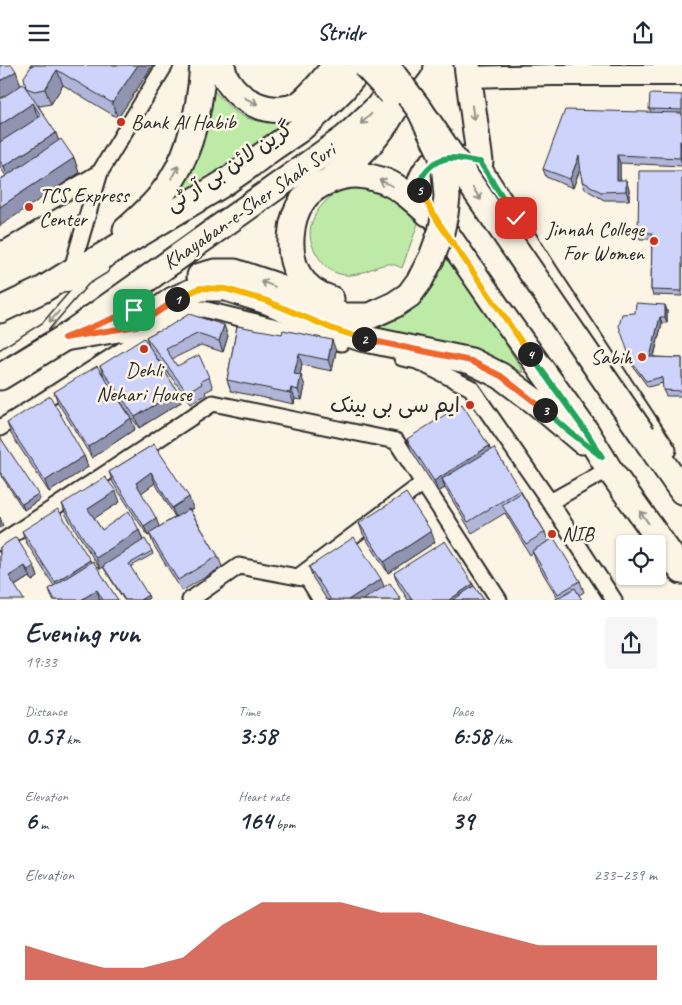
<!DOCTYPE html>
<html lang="en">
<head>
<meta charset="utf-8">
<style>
  body { margin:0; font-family:Caveat,"Playpen Sans Arabic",sans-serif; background:#f6f6f7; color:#1f2937; height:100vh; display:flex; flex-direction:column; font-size:19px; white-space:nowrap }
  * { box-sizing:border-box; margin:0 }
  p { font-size:16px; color:#747a83 }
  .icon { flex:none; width:28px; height:28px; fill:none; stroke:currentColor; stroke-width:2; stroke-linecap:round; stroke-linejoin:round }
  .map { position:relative; height:535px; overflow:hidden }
  .drawer { display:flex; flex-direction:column; background:#fff; flex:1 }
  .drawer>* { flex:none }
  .buttons { position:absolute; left:616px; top:470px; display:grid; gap:10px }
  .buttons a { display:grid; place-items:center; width:50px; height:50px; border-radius:5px; background:#fff; box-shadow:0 1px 4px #0004; font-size:25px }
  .pin { position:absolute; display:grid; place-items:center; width:42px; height:42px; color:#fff; margin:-21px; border-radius:10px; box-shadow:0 2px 8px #0006 }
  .km { position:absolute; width:25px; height:25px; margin:-12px; border-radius:50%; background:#222; color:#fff; font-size:14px; line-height:25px; text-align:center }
  .round { display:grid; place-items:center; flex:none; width:52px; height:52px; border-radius:5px; background:#f6f6f7 }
  .overview { display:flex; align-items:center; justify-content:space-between; height:85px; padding:0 25px }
  h1 { font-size:28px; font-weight:800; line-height:38px }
  .metrics { display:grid; grid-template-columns:repeat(3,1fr); gap:8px; height:85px; padding:5px 25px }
  .metrics div { display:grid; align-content:center }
  .metrics b { font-size:25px; font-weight:800 }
  .metrics small { font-size:14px; font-weight:400 }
  .metrics p { font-size:14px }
  .chart { height:140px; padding:10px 25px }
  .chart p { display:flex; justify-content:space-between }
  .chart svg { width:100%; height:90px; margin-top:5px; fill:#c8321e; opacity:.7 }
  header { display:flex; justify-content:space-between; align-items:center; height:65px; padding:0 25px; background:#fff; font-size:22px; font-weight:800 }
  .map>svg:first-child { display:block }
  .green { fill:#beeaa7; stroke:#748a69 }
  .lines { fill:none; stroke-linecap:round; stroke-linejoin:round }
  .service-casing { stroke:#2b2b2b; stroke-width:11 }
  .minor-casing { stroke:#2b2b2b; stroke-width:19 }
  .tertiary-casing { stroke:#2b2b2b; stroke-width:24 }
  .primary-casing { stroke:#2b2b2b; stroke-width:29 }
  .service { stroke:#fcf5e5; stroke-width:8 }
  .minor { stroke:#fcf5e5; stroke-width:15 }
  .tertiary { stroke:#fcf5e5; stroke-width:20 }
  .primary { stroke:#fcf5e5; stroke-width:25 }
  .primary-bridge-casing { stroke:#2b2b2b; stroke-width:29; stroke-linecap:butt }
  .primary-bridge { stroke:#fcf5e5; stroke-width:25 }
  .wall { fill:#b1b5d8; stroke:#2b2b2b; fill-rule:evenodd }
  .shaded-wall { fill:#9094b0; stroke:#2b2b2b }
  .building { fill:#ced3fb; stroke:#2b2b2b }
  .oneway { stroke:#949088 }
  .split-1-casing { stroke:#fff; stroke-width:10 }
  .split-2-casing { stroke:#fff; stroke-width:10 }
  .split-3-casing { stroke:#fff; stroke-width:10 }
  .split-4-casing { stroke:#fff; stroke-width:10 }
  .split-5-casing { stroke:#fff; stroke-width:10 }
  .split-6-casing { stroke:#fff; stroke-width:10 }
  .split-1 { stroke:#f0652b; stroke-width:6 }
  .split-2 { stroke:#f5b400; stroke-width:6 }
  .split-3 { stroke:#f0652b; stroke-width:6 }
  .split-4 { stroke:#22a559; stroke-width:6 }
  .split-5 { stroke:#f5b400; stroke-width:6 }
  .split-6 { stroke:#22a559; stroke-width:6 }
  .poi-dot { fill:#c8321e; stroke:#fcf5e5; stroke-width:2 }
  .labels { text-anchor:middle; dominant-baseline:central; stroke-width:5; stroke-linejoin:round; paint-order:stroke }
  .poi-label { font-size:21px; fill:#2b2b2b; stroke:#fcf5e5; text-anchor:start }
  .street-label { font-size:21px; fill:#2b2b2b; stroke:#fcf5e5 }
</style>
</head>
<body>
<header><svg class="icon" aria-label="menu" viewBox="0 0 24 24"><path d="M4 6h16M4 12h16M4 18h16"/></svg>Stridr<svg class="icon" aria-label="share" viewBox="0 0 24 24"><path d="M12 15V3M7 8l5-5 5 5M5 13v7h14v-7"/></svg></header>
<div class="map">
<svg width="682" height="535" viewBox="0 0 682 535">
  <rect width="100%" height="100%" fill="#fcf5e5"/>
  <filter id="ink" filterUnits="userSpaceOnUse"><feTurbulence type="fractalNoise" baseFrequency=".02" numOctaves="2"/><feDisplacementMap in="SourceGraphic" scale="10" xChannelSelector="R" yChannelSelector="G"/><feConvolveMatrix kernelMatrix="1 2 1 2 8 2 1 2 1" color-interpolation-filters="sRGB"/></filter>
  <g filter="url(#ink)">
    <g class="green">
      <path d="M 211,22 C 220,33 233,48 247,53 C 261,59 280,55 295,54 L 157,149 L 185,117 L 197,93 L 203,69 Z"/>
      <path d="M 348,120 L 379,123 L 420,153 L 402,203 C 397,201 392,198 387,199 C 367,203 354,217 332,206 C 325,202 319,194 315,186 C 299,158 325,132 348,120 Z"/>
      <path d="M 444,181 L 524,308 L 482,289 L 362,261 Z"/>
    </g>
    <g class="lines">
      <defs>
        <g id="service">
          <path d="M 65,223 L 86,215 L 104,204"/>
          <path d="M 0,290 L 45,262 L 84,217"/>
        </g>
        <g id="minor">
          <path d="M 480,97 L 551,208 L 668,385"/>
          <path d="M 0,167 L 100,107 L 165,0"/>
          <path d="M 71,207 L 100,107"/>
          <path d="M 402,293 L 417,296 L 471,323 L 550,437 L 614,535"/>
          <path d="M 0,363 L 185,245 L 203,244 L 341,278"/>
          <path d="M 550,437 L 609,404"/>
          <path d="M 0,478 L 213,338 L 396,376 L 499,535"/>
          <path d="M 298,512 L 423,418"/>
          <path d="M 190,535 L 239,501 L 308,514 L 321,535"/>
        </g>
        <path id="tertiary" d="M 468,12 L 553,10 L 682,10"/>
        <g id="primary">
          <path d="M 222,0 C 223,5 224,11 227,15 C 241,38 272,52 298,40 C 307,35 329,9 335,0"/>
          <path d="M 467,0 L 480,97 C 452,92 426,87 419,124 L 439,158 L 501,248 L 587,368 L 609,404 L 682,506"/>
          <path d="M 331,114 C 355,95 377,75 393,47 C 396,42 400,36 402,30"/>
          <path d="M 126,165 C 138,154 151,143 161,130 C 190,95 200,44 203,0"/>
          <path d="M 200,211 L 215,207 L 235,207 L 274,220 L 314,241 L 344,251 L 370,251 L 394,240 L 409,230 L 420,215"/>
          <path d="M 331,234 C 318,230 305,221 298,209 C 287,188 289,154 303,135 C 315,118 345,107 365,111 C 371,112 378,114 384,116 C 400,122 415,136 428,148"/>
          <path d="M 0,245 L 42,225 L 71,207 L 96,195 L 221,120 L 247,102 L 271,84 L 299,65 L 321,46 L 343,24 L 363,0"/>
          <path d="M 64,273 L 137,261 L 173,235 L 200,223 L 226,223 L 267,236 L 333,264 L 361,273 L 471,296 L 501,311 L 537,338 L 582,376"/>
          <path d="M 0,312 L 64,273 L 345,73 L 378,42 L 410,0"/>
          <path d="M 643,370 L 682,426"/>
        </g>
      </defs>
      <use href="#service" class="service-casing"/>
      <use href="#minor" class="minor-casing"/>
      <use href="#tertiary" class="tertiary-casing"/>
      <use href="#primary" class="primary-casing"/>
      <use href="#service" class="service"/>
      <use href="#minor" class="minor"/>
      <use href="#tertiary" class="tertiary"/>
      <use href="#primary" class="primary"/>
      <defs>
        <g id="primary-bridge">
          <path d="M 365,0 L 391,28"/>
          <path d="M 386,0 L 420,45 L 441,88 L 445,108 L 447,132 L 445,149 L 441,167 L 432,192 L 420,215"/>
          <path d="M 420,45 L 643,370"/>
        </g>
      </defs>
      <use href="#primary-bridge" class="primary-bridge-casing"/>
      <use href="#primary-bridge" class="primary-bridge"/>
    </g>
    <g class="wall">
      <path d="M 0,0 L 21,20 L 26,23 L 32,1 L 30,0 L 153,0 L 118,53 L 63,20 L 51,39 L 40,41 L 38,40 L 59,76 L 74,93 L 79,108 L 2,113 L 6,111 L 0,102 Z"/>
      <path d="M 682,30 L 682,101 L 620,98 L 620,115 L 629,124 L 629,135 L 604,135 L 585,124 L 582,116 L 580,104 L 573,123 L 546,112 L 543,104 L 651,47 L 649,44 Z"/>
      <path d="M 682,106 L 682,231 L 653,230 L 651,225 L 652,174 L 640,174 L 638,168 Z"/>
      <path d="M 665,240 L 667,246 L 667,258 L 662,258 L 654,292 L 682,293 L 682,331 L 666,331 L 663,325 L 663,318 L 648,322 L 629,296 L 627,291 L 629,290 L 635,248 Z"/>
      <path d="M 237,261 L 336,286 L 332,306 L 302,300 L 300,310 L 305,321 L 302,335 L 295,334 L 294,339 L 231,326 L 227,315 Z"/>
      <path d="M 157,266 L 228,271 L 223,287 L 201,280 L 172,294 L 177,301 L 209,312 L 213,323 L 205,327 L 206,330 L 191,338 L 152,287 L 177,326 L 181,337 L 139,363 L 110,321 L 135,364 L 92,393 L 58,338 L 54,327 L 104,311 L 100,301 L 149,281 L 146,272 Z"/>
      <path d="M 7,358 L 84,391 L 88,402 L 49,427 L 11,369 Z"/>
      <path d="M 0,372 L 40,434 L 24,445 L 0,409 Z"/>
      <path d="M 407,374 L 489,381 L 490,385 L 520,425 L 545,467 L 548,476 L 580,516 L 584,527 L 579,530 L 558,533 L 536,497 L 533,488 L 530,490 L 505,448 L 472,468 L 445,423 L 438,427 L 411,385 Z"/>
      <path d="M 154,379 L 193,443 L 190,445 L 218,491 L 222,502 L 182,526 L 153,479 L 150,470 L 148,471 L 113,418 L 109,407 ZM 155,418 L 175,452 L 159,462 L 141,428 Z"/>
      <path d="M 120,437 L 94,453 L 102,465 L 139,465 L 143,475 L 152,486 L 153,489 L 130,502 L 149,533 L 146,535 L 124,535 L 103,502 L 100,504 L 66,450 L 62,439 Z"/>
      <path d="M 359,458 L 435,477 L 388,508 L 363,469 Z"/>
      <path d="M 22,466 L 91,498 L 118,535 L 53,535 L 49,524 L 54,521 L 26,477 Z"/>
      <path d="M 0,482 L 34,501 L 38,512 L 32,516 L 29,512 L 15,521 L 0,535 Z"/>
      <path d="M 309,502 L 384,522 L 401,535 L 327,535 L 313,513 Z"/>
      <path d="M 394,508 L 474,521 L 484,535 L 408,535 L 398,519 Z"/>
    </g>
    <g class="shaded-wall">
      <path d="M 138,0 L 153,0 L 118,53 L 112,38 Z"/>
      <path d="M 57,5 L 63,20 L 51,39 L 45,24 Z"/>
      <path d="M 16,6 L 21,21 L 0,35 L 0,16 Z"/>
      <path d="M 33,38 L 38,53 L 0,78 L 0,60 Z"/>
      <path d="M 56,68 L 61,83 L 9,116 L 4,101 Z"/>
      <path d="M 680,76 L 682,82 L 682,99 L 680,93 Z"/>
      <path d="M 617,90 L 620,98 L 620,124 L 617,115 Z"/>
      <path d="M 579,91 L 582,99 L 573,123 L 570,114 Z"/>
      <path d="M 74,93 L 79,108 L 0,161 L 0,142 Z"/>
      <path d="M 626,115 L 629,124 L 629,135 L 626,126 Z"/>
      <path d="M 665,240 L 667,246 L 667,258 L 665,252 Z"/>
      <path d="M 660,252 L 662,258 L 652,298 L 650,292 Z"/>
      <path d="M 224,260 L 228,271 L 223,287 L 219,276 Z"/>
      <path d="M 332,275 L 336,286 L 332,306 L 328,295 Z"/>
      <path d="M 299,289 L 302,300 L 298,319 L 294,309 Z"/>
      <path d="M 301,310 L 305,321 L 302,335 L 298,325 Z"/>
      <path d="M 291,323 L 295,334 L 294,339 L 290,328 Z"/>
      <path d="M 177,326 L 181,337 L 139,363 L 135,352 Z"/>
      <path d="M 131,353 L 135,364 L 92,393 L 88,382 Z"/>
      <path d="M 489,381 L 493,392 L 442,414 L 445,423 L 438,427 L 434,416 Z"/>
      <path d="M 84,391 L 88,402 L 49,427 L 45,416 Z"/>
      <path d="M 151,407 L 155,418 L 140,429 L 136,418 Z"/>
      <path d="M 116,426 L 120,437 L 92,455 L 88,444 Z"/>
      <path d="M 38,429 L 40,434 L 24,445 L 22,439 Z"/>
      <path d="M 189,432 L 193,443 L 176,453 L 172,443 Z"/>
      <path d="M 0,452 L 3,461 L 0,463 Z"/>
      <path d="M 156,453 L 160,464 L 149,468 L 150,470 L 148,471 L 144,461 Z"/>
      <path d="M 139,465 L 143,476 L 100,504 L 96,493 Z"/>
      <path d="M 431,466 L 435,477 L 388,508 L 384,497 Z"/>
      <path d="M 90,495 L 94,506 L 59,528 L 55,517 Z"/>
      <path d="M 25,501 L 29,512 L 13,522 L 9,511 Z"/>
      <path d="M 34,501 L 38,512 L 32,516 L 28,505 Z"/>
      <path d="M 381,514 L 385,524 L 369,535 L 348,535 Z"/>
      <path d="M 473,519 L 477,530 L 470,535 L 449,535 Z"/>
      <path d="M 97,525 L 100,535 L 81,535 Z"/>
      <path d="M 148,530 L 149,533 L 146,535 L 140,535 Z"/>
    </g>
    <g class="building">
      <path d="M 0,0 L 12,0 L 16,6 L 0,16 Z"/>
      <path d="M 32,0 L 138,0 L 112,38 L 57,5 L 45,24 L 35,26 L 26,23 L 56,68 L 4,101 L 0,96 L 0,77 L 41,51 L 33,38 L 0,60 L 0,34 L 23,19 L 26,23 L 24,12 Z"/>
      <path d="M 650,29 L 682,30 L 682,45 L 649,44 Z"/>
      <path d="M 565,45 L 682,48 L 682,76 L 680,76 L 680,93 L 617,90 L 617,115 L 626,115 L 626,126 L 601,127 L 582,116 L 579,91 L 570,114 L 543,104 Z"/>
      <path d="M 61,74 L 74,93 L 0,142 L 0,115 Z"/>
      <path d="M 639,106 L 682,106 L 682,226 L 651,225 L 652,168 L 638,168 Z"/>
      <path d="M 636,238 L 665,240 L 665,252 L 660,252 L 650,292 L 682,293 L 682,326 L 663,325 L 662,312 L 646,316 L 627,291 L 629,290 L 619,261 L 622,249 L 635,248 Z"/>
      <path d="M 189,249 L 224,260 L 219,276 L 197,269 L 166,284 L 177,301 L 199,290 L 209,312 L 201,316 L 202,319 L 187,327 L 146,272 L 157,266 L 168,262 Z"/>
      <path d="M 237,261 L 282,269 L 283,265 L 332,275 L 328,295 L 299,289 L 294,309 L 301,310 L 298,325 L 291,323 L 290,328 L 227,315 Z"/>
      <path d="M 144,273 L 177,326 L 135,352 L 100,301 Z"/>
      <path d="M 97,301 L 131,353 L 88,382 L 54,327 Z"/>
      <path d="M 50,331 L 84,391 L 45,416 L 7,358 Z"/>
      <path d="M 462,339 L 489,381 L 434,416 L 407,374 Z"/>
      <path d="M 0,372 L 38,429 L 22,439 L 0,407 Z"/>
      <path d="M 154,379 L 189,432 L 172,443 L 151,407 L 136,418 L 156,453 L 144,461 L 109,407 Z"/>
      <path d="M 494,383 L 520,425 L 468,457 L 442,414 Z"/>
      <path d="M 105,412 L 116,426 L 88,444 L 102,465 L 129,446 L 139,465 L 96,493 L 62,439 Z"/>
      <path d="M 406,428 L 431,466 L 384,497 L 359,458 Z"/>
      <path d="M 521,428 L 545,467 L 526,479 L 502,440 Z"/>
      <path d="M 58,444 L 90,495 L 55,517 L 22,466 Z"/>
      <path d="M 189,444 L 218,491 L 178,515 L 149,468 Z"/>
      <path d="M 16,472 L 34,501 L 28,505 L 25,501 L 9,511 L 24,535 L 0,535 L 0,482 Z"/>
      <path d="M 354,472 L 381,514 L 348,535 L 331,535 L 309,502 Z"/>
      <path d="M 554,473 L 580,516 L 558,529 L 532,486 Z"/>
      <path d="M 145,474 L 152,486 L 129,499 L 148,530 L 140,535 L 125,535 L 103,501 Z"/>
      <path d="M 445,476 L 473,519 L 449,535 L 412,535 L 394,508 Z"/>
      <path d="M 93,496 L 118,535 L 103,535 L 97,525 L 81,535 L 55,535 L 49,524 Z"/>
      <path d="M 390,518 L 401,535 L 363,535 Z"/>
      <path d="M 474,521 L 484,535 L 453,535 Z"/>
      <path d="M 575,523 L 582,535 L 554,535 Z"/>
    </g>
    <defs><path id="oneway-shaft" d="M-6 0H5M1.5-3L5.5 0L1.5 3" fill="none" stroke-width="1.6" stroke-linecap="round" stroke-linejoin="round" transform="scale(1.25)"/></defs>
    <g class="oneway">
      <use href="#oneway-shaft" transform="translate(251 36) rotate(27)"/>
      <use href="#oneway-shaft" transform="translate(473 48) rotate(82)"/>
      <use href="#oneway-shaft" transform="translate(366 54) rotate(137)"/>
      <use href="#oneway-shaft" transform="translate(175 107) rotate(-61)"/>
      <use href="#oneway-shaft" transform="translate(386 118) rotate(-155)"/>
      <use href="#oneway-shaft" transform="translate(477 129) rotate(56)"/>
      <use href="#oneway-shaft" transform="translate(268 219) rotate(-158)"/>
      <use href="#oneway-shaft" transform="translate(54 252) rotate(131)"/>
      <use href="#oneway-shaft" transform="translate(644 452) rotate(-126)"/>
    </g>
  </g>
  <g class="lines" filter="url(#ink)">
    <defs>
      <path id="split-1" d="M 134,245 L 64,273 L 137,261 L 177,234"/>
      <path id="split-2" d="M 177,234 L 200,223 L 226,224 L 267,236 L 333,264 L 364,274"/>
      <path id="split-3" d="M 364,274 L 471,296 L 501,311 L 545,345"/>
      <path id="split-4" d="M 530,289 L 587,368 L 602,392 L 570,367 L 545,345"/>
      <path id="split-5" d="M 419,125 L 439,158 L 530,289"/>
      <path id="split-6" d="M 419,125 C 419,109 433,95 449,93 C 459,92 470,96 480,97 L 516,153"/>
    </defs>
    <use href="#split-1" class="split-1-casing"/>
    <use href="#split-2" class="split-2-casing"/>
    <use href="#split-3" class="split-3-casing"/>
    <use href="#split-4" class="split-4-casing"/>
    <use href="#split-5" class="split-5-casing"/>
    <use href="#split-6" class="split-6-casing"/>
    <use href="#split-1" class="split-1"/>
    <use href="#split-2" class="split-2"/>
    <use href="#split-3" class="split-3"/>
    <use href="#split-4" class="split-4"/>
    <use href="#split-5" class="split-5"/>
    <use href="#split-6" class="split-6"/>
  </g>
  <g class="poi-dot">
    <circle cx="121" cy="57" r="5"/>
    <circle cx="29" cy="142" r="5"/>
    <circle cx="654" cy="176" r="5"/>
    <circle cx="144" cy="284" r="5"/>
    <circle cx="642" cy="292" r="5"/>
    <circle cx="470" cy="340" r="5"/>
    <circle cx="552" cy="469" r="5"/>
  </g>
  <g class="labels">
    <g class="poi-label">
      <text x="131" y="57">Bank Al Habib</text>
      <text x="39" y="130">TCS Express<tspan x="39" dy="24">Center</tspan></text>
      <text x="644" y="164" text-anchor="end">Jinnah College<tspan x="644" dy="24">For Women</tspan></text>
      <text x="632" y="292" text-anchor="end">Sabih</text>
      <text x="144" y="305" text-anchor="middle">Dehli<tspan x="144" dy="24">Nehari House</tspan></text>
      <text x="460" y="340" text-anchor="end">ایم سی بی بینک</text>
      <text x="562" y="469">NIB</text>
    </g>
    <g class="street-label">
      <text transform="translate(229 101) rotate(-33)">گرین لائن بی آر ٹی</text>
      <text transform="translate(249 141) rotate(-35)">Khayaban-e-Sher Shah Suri</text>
    </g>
  </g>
</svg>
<div class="buttons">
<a><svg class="icon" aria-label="locate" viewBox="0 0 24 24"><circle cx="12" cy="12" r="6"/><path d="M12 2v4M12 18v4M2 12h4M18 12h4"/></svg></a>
</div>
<div class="pin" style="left:134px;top:245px;background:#1e9e55"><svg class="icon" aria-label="arrive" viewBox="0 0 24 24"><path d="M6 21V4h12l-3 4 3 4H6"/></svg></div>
<div class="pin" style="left:516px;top:153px;background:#d93025"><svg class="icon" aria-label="check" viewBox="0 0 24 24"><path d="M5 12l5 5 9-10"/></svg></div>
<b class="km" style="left:177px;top:234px">1</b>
<b class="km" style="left:364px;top:274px">2</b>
<b class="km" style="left:545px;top:345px">3</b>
<b class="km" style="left:530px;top:289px">4</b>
<b class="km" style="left:419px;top:125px">5</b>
</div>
<section class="drawer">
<div class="overview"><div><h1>Evening run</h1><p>19:33</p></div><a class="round"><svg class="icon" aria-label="share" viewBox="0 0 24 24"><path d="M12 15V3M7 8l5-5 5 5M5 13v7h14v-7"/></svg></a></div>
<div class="metrics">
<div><p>Distance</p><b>0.57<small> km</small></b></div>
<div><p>Time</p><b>3:58</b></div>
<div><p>Pace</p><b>6:58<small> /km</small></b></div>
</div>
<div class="metrics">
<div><p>Elevation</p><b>6<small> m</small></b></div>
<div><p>Heart rate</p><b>164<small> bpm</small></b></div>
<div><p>kcal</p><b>39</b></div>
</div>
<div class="chart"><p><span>Elevation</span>233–239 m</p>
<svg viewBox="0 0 160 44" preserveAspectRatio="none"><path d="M0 44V27L10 33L20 38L30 38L40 33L50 17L60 6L70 6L80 6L90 11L100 11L110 17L120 22L130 27L140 27L150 27L160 27V44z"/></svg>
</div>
</section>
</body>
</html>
